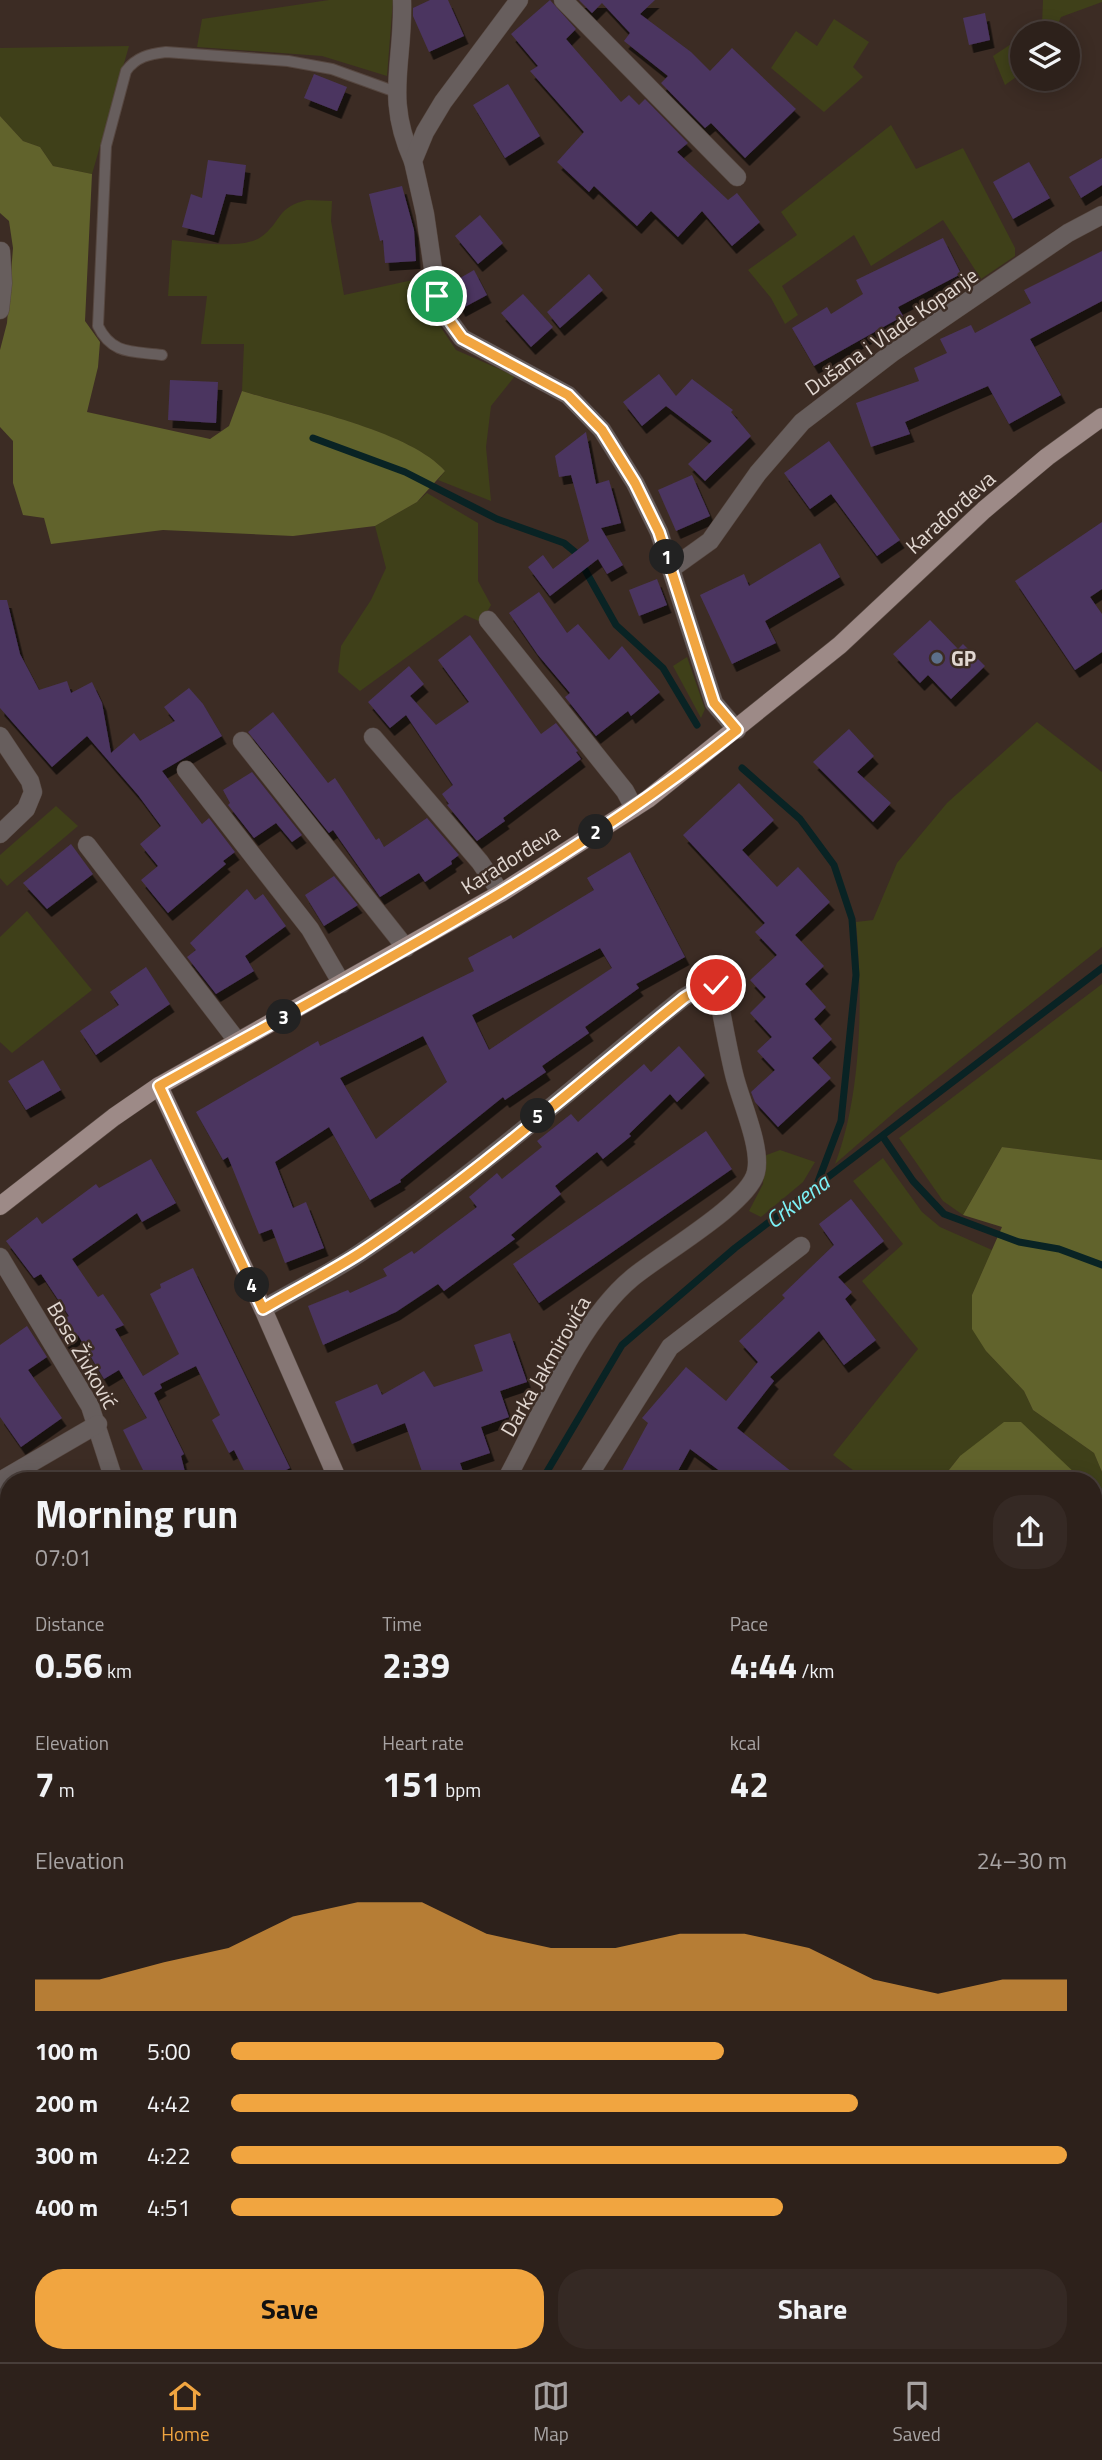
<!DOCTYPE html>
<html lang="en">
<head>
<meta charset="utf-8">
<style>
  body { margin:0; font-family:"Titillium Web",sans-serif; background:#352924; color:#f1f3f6; height:100vh; display:flex; flex-direction:column; font-size:26px; white-space:nowrap }
  * { box-sizing:border-box; margin:0 }
  p { font-size:23px; color:#a7a3a3 }
  .icon { flex:none; width:38px; height:38px; fill:none; stroke:currentColor; stroke-width:2; stroke-linecap:round; stroke-linejoin:round }
  .map { position:relative; flex:1; overflow:hidden }
  .side { position:absolute; left:0px; top:1472px; width:1102px; height:891px; display:flex; flex-direction:column; background:#2d211b; border-radius:28px 28px 0 0; box-shadow:0 4px 18px #0003,0 0 0 2px #483e3a }
  .side>* { flex:none }
  .buttons { position:absolute; left:1010px; top:21px; display:grid; gap:14px }
  .buttons a { display:grid; place-items:center; width:70px; height:70px; border-radius:50%; background:#2d211b; box-shadow:0 4px 18px #0003,0 0 0 2px #483e3a; font-size:35px }
  .pin { position:absolute; display:grid; place-items:center; width:60px; height:60px; color:#fff; margin:-30px; border:4px solid #fff; border-radius:50%; box-shadow:0 2px 7px #0007 }
  .km { position:absolute; width:35px; height:35px; margin:-18px; border-radius:50%; background:#222; color:#fff; font-size:19px; line-height:35px; text-align:center }
  .round { display:grid; place-items:center; flex:none; width:74px; height:74px; border-radius:28px; background:#352924 }
  .overview { display:flex; align-items:center; justify-content:space-between; height:119px; padding:0 35px }
  h1 { font-size:38px; font-weight:700; line-height:52px }
  .figures { display:grid; grid-template-columns:repeat(3,1fr); gap:10px; height:119px; padding:7px 35px }
  .figures div { display:grid; align-content:center }
  .figures b { font-size:35px; font-weight:700 }
  .figures small { font-size:19px; font-weight:400 }
  .figures p { font-size:19px }
  .chart { height:196px; padding:14px 35px }
  .chart p { display:flex; justify-content:space-between }
  .chart svg { width:100%; height:126px; margin-top:7px; fill:#f1a540; opacity:.7 }
  .cta { display:flex; gap:14px; margin-top:auto; padding:14px 35px }
  .cta a { flex:1; height:80px; border-radius:28px; background:#f1a540; color:#111; font-size:28px; font-weight:700; line-height:80px; text-align:center }
  .cta a+a { background:#352924; color:#f1f3f6 }
  ul { padding:0 35px; list-style:none; font-size:23px }
  li { display:grid; grid-template-columns:112px 84px 1fr; align-items:center; height:52px }
  li i { height:18px; border-radius:9px; background:#f1a540 }
  .dock { display:flex; justify-content:space-around; align-items:center; height:98px; border-top:2px solid #483e3a; background:#2d211b; font-size:19px; color:#a7a3a3 }
  .dock a { display:grid; justify-items:center; gap:4px }
  .dock .selected { color:#f1a540 }
  .map>svg:first-child { display:block }
  .green { fill:#3f4019 }
  .forest { fill:#61632c }
  .lines { fill:none; stroke-linecap:round; stroke-linejoin:round }
  .stream { stroke:#092324; stroke-width:7 }
  .building { fill:#4b3560; fill-rule:evenodd; filter:url(#shadow) }
  .lane-casing { stroke:#564740; stroke-width:12 }
  .street-casing { stroke:#564740; stroke-width:19 }
  .secondary-casing { stroke:#564740; stroke-width:19 }
  .primary-casing { stroke:#564740; stroke-width:19 }
  .lane { stroke:#675e5d; stroke-width:10 }
  .street { stroke:#675e5d; stroke-width:18 }
  .secondary { stroke:#867775; stroke-width:18 }
  .primary { stroke:#9d8a87; stroke-width:18 }
  .route-casing { stroke:#fff; stroke-width:14 }
  .route { stroke:#f1a540; stroke-width:9 }
  .service-dot { fill:#5c6f8a; stroke:#3c2c24; stroke-width:2.5 }
  .labels { text-anchor:middle; dominant-baseline:central; stroke-width:5; stroke-linejoin:round; paint-order:stroke }
  .street-label { font-size:21px; fill:#e1d7d1; stroke:#3c2c24 }
  .poi-label { font-size:21px; font-weight:bold; fill:#e1d7d1; stroke:#3c2c24; text-anchor:start }
  .water-label { font-size:23px; font-style:italic; fill:#7cf2f7; stroke:#3c2c24 }
</style>
</head>
<body>
<div class="map">
<svg width="1102" height="2362" viewBox="0 0 1102 2362">
  <defs>
    <filter id="shadow"><feDropShadow dx="4.5" dy="8" stdDeviation="0" flood-color="#0009"/></filter>
  </defs>
  <rect width="100%" height="100%" fill="#3c2c24"/>
  <g class="green">
    <path d="M 329,0 L 393,0 L 387,76 L 322,56 L 197,47 L 202,19 Z"/>
    <path d="M 1043,0 L 1102,0 L 1102,2 L 1061,17 L 1054,33 L 1028,33 L 1042,24 Z"/>
    <path d="M 834,19 L 869,42 L 853,67 L 863,77 L 824,112 L 771,68 L 796,31 L 817,46 Z"/>
    <path d="M 1022,37 L 1022,73 L 1005,85 L 993,56 Z"/>
    <path d="M 129,46 L 92,174 L 53,166 L 40,147 L 23,141 L 0,116 L 0,48 Z"/>
    <path d="M 891,125 L 916,169 L 963,148 L 1015,248 L 1015,256 L 981,279 L 943,220 L 871,266 L 854,235 L 782,286 L 798,315 L 785,324 L 771,298 L 748,270 L 797,235 L 781,212 Z"/>
    <path d="M 307,200 L 332,201 L 331,221 L 344,295 L 422,278 L 434,317 L 456,350 L 515,376 L 491,406 L 486,447 L 491,501 L 438,480 L 445,471 C 410,431 295,407 242,391 L 244,344 L 201,344 L 207,296 L 168,296 L 172,240 C 193,242 243,250 261,237 C 282,222 276,207 307,200 Z"/>
    <path d="M 427,493 L 478,523 L 478,581 L 491,605 L 481,622 L 465,615 L 360,691 L 338,672 L 341,646 L 371,600 L 386,568 L 375,526 L 417,502 Z"/>
    <path d="M 687,657 L 705,709 L 701,718 L 673,666 Z"/>
    <path d="M 1037,722 L 1102,772 L 1102,947 L 897,1110 L 835,1164 C 862,1095 863,996 856,922 L 873,920 L 897,863 L 947,803 Z"/>
    <path d="M 56,806 L 78,826 L 7,886 L 0,878 L 0,855 Z"/>
    <path d="M 27,911 L 92,990 L 12,1053 L 0,1042 L 0,937 Z"/>
    <path d="M 1102,984 L 1102,1160 L 1002,1147 L 963,1215 L 943,1201 L 899,1138 Z"/>
    <path d="M 780,1150 L 815,1162 L 803,1182 L 761,1217 L 749,1211 L 763,1184 L 764,1156 Z"/>
    <path d="M 883,1158 L 922,1212 L 940,1227 L 992,1250 L 972,1295 L 986,1351 L 1024,1391 L 1033,1410 L 1094,1453 L 1102,1472 L 1102,2059 L 1094,2063 L 1094,1480 L 1079,1480 L 1078,1475 L 960,1456 L 941,1480 L 866,1480 L 833,1455 L 918,1349 L 862,1281 L 903,1244 L 853,1181 Z"/>
    <path d="M 0,1769 L 9,1769 L 9,1913 L 0,1918 Z"/>
  </g>
  <g class="forest">
    <path d="M 0,116 L 23,141 L 40,147 L 53,166 L 92,174 L 85,321 L 100,342 L 98,367 L 87,412 L 210,439 L 229,426 L 242,391 C 296,408 409,430 445,471 L 417,502 L 375,526 L 293,536 L 163,530 L 51,544 L 44,518 L 23,515 L 13,483 L 13,441 L 0,427 L 0,350 L 7,323 L 13,248 L 9,221 L 0,213 Z"/>
    <path d="M 1002,1147 L 1102,1160 L 1102,1472 L 1094,1453 L 1033,1410 L 1024,1391 L 986,1351 L 972,1329 L 972,1295 L 1002,1227 L 963,1215 Z"/>
    <path d="M 1004,1422 L 1021,1422 L 1078,1476 L 1079,1480 L 941,1480 L 960,1456 Z"/>
    <path d="M 1102,2059 L 1102,2362 L 786,2362 L 774,2354 L 1094,2354 L 1094,2063 Z"/>
  </g>
  <g class="lines">
    <g class="stream">
      <path d="M 313,438 L 405,472 L 497,519 L 564,543 L 575,552 L 616,625 L 663,668 L 697,725"/>
      <path d="M 742,768 L 800,819 L 834,865 L 852,919 L 856,975 L 841,1121 L 816,1187"/>
      <path d="M 883,1137 L 913,1181 L 944,1214 L 1019,1242 L 1059,1249 L 1102,1265"/>
      <path d="M 542,1480 L 622,1345 L 735,1248 L 1102,968"/>
      <path d="M 0,1930 L 9,1925"/>
    </g>
  </g>
  <g class="building">
    <path d="M 430,0 L 448,0 L 464,36 L 429,52 L 413,16 L 413,8 Z"/>
    <path d="M 550,0 L 576,29 L 566,39 L 621,102 L 629,95 L 639,105 L 645,99 L 688,143 L 677,152 L 728,200 L 737,193 L 760,222 L 732,246 L 702,211 L 678,237 L 651,211 L 637,226 L 594,186 L 589,192 L 557,162 L 584,132 L 530,71 L 538,66 L 511,34 Z"/>
    <path d="M 579,0 L 655,0 L 640,14 L 691,52 L 710,71 L 732,48 L 796,109 L 745,158 L 711,123 L 705,128 L 661,83 L 668,76 L 624,41 L 630,33 L 602,3 L 592,13 Z"/>
    <path d="M 985,13 L 990,40 L 969,45 L 963,18 Z"/>
    <path d="M 314,74 L 347,87 L 337,111 L 304,98 Z"/>
    <path d="M 508,84 L 540,136 L 505,158 L 473,105 Z"/>
    <path d="M 1102,158 L 1102,185 L 1081,198 L 1069,177 Z"/>
    <path d="M 208,160 L 246,165 L 242,196 L 226,194 L 214,235 L 182,227 L 191,194 L 202,198 Z"/>
    <path d="M 1029,162 L 1050,198 L 1013,219 L 993,182 Z"/>
    <path d="M 402,186 L 414,230 L 416,261 L 385,263 L 383,240 L 380,241 L 369,194 Z"/>
    <path d="M 480,215 L 503,243 L 478,264 L 455,236 Z"/>
    <path d="M 943,238 L 961,274 L 898,307 L 903,316 L 814,366 L 792,328 L 827,307 L 831,314 L 863,294 L 856,280 Z"/>
    <path d="M 1102,251 L 1102,301 L 1030,339 L 1061,395 L 1009,424 L 988,386 L 905,422 L 910,434 L 871,447 L 856,403 L 919,381 L 914,368 L 947,353 L 940,339 L 971,325 L 975,333 L 1031,303 L 1024,290 Z"/>
    <path d="M 474,270 L 487,295 L 461,309 L 448,285 Z"/>
    <path d="M 589,274 L 603,290 L 560,328 L 547,312 Z"/>
    <path d="M 523,294 L 553,327 L 531,347 L 501,313 Z"/>
    <path d="M 659,374 L 676,396 L 692,379 L 733,410 L 731,412 L 751,436 L 705,481 L 688,464 L 712,441 L 666,406 L 642,426 L 623,402 Z"/>
    <path d="M 170,380 L 218,382 L 216,423 L 168,420 Z"/>
    <path d="M 586,432 L 596,484 L 609,480 L 621,523 L 601,528 L 623,565 L 607,574 L 598,559 L 550,596 L 528,567 L 543,555 L 553,569 L 589,541 L 571,475 L 559,477 L 555,456 Z"/>
    <path d="M 829,441 L 900,540 L 877,556 L 831,494 L 810,509 L 784,473 Z"/>
    <path d="M 692,475 L 710,516 L 676,531 L 658,490 Z"/>
    <path d="M 1102,522 L 1102,589 L 1090,597 L 1102,614 L 1102,652 L 1075,670 L 1015,581 Z"/>
    <path d="M 820,543 L 840,577 L 765,621 L 776,643 L 732,664 L 700,595 L 744,574 L 749,586 Z"/>
    <path d="M 657,579 L 667,605 L 639,616 L 629,590 Z"/>
    <path d="M 539,592 L 567,633 L 578,624 L 609,660 L 622,646 L 660,692 L 631,716 L 628,711 L 596,736 L 565,697 L 570,693 L 538,655 L 509,613 Z"/>
    <path d="M 0,600 L 7,600 L 20,654 L 39,690 L 67,681 L 71,693 L 92,682 L 102,703 L 111,753 L 134,733 L 140,741 L 175,721 L 164,707 L 189,688 L 203,704 L 222,736 L 162,771 L 202,824 L 209,818 L 235,852 L 223,861 L 226,864 L 168,913 L 141,880 L 158,866 L 140,844 L 161,826 L 138,795 L 87,736 L 52,767 L 0,708 Z"/>
    <path d="M 930,620 L 958,649 L 963,644 L 985,666 L 951,699 L 928,675 L 920,683 L 893,654 Z"/>
    <path d="M 470,635 L 541,734 L 556,723 L 578,751 L 576,752 L 581,759 L 503,818 L 505,821 L 477,841 L 447,805 L 449,804 L 442,794 L 453,785 L 406,715 L 390,728 L 368,702 L 409,666 L 424,684 L 410,696 L 436,725 L 469,702 L 438,660 Z"/>
    <path d="M 273,712 L 328,783 L 335,778 L 376,840 L 379,838 L 384,847 L 427,818 L 459,855 L 451,861 L 452,864 L 425,882 L 419,873 L 380,897 L 333,830 L 329,833 L 248,732 Z"/>
    <path d="M 849,729 L 874,756 L 857,772 L 891,803 L 873,822 L 813,762 Z"/>
    <path d="M 252,772 L 302,835 L 292,842 L 276,823 L 254,838 L 228,805 L 230,803 L 223,790 Z"/>
    <path d="M 739,783 L 774,820 L 742,850 L 777,887 L 798,867 L 830,902 L 795,935 L 824,966 L 805,984 L 826,1007 L 814,1019 L 832,1039 L 812,1058 L 831,1078 L 778,1127 L 755,1102 L 751,1092 L 775,1070 L 757,1051 L 772,1037 L 750,1013 L 766,997 L 750,980 L 777,955 L 755,932 L 765,923 L 683,835 Z"/>
    <path d="M 71,844 L 93,874 L 47,909 L 23,883 Z"/>
    <path d="M 630,852 L 685,957 L 636,984 L 639,988 L 585,1027 L 589,1033 L 542,1066 L 546,1072 L 505,1100 L 503,1097 L 400,1180 L 401,1182 L 370,1200 L 329,1127 L 275,1162 L 293,1208 L 306,1202 L 324,1248 L 285,1263 L 272,1229 L 259,1234 L 228,1157 L 223,1160 L 196,1112 L 318,1041 L 320,1046 L 474,971 L 468,958 L 511,935 L 513,939 L 594,890 L 587,878 ZM 600,948 L 612,968 L 489,1050 L 472,1015 ZM 423,1036 L 447,1082 L 376,1139 L 340,1078 Z"/>
    <path d="M 334,876 L 358,905 L 324,926 L 305,895 Z"/>
    <path d="M 247,889 L 255,900 L 263,894 L 286,926 L 245,956 L 254,971 L 216,994 L 187,957 L 196,950 L 190,943 Z"/>
    <path d="M 146,967 L 170,1004 L 96,1055 L 80,1031 L 119,1005 L 110,992 Z"/>
    <path d="M 679,1046 L 705,1075 L 677,1102 L 670,1094 L 629,1134 L 631,1136 L 603,1159 L 597,1152 L 555,1186 L 561,1194 L 511,1235 L 515,1239 L 444,1291 L 438,1284 L 396,1312 L 323,1345 L 308,1306 L 348,1290 L 350,1293 L 387,1276 L 383,1269 L 412,1251 L 414,1254 L 477,1207 L 469,1197 L 497,1173 L 502,1179 L 542,1147 L 537,1141 L 571,1114 L 578,1122 L 644,1064 L 651,1072 Z"/>
    <path d="M 43,1060 L 61,1090 L 26,1110 L 8,1081 Z"/>
    <path d="M 706,1131 L 732,1169 L 539,1303 L 513,1264 Z"/>
    <path d="M 151,1159 L 176,1203 L 142,1222 L 137,1213 L 72,1259 L 98,1297 L 103,1294 L 124,1325 L 115,1329 L 143,1376 L 179,1354 L 150,1294 L 161,1288 L 160,1284 L 193,1268 L 290,1468 L 267,1480 L 249,1480 L 234,1450 L 229,1453 L 212,1420 L 220,1415 L 196,1366 L 160,1384 L 162,1388 L 154,1393 L 184,1454 L 181,1456 L 187,1480 L 148,1480 L 123,1430 L 147,1418 L 119,1370 L 104,1379 L 78,1335 L 66,1344 L 54,1325 L 69,1316 L 41,1274 L 34,1278 L 6,1241 L 37,1217 L 42,1224 L 96,1184 L 99,1188 Z"/>
    <path d="M 851,1199 L 884,1241 L 838,1277 L 852,1292 L 845,1299 L 876,1340 L 844,1365 L 819,1331 L 770,1377 L 774,1381 L 737,1428 L 802,1480 L 732,1480 L 690,1449 L 673,1480 L 617,1480 L 648,1423 L 642,1418 L 686,1367 L 726,1401 L 758,1362 L 739,1341 L 785,1298 L 782,1295 L 834,1245 L 819,1224 Z"/>
    <path d="M 27,1326 L 47,1357 L 28,1370 L 62,1418 L 21,1447 L 0,1417 L 0,1345 Z"/>
    <path d="M 510,1333 L 527,1382 L 500,1391 L 509,1417 L 481,1427 L 490,1453 L 460,1463 L 466,1480 L 425,1480 L 405,1423 L 352,1444 L 335,1402 L 377,1384 L 382,1395 L 424,1371 L 434,1387 L 483,1371 L 474,1345 Z"/>
  </g>
  <g class="lines">
    <defs>
      <path id="lane" d="M 162,355 C 133,351 112,355 98,326 L 106,146 L 126,71 C 136,57 149,54 166,52 L 288,61 L 332,69 L 396,92"/>
      <g id="street">
        <path d="M 402,0 C 404,64 384,97 413,161"/>
        <path d="M 519,0 L 443,102 L 425,132 L 413,161 L 425,214 L 437,296 L 444,313 L 462,338 L 568,395 L 602,430 L 635,483 L 659,532 L 714,703 L 737,730"/>
        <path d="M 563,0 L 737,177"/>
        <path d="M 0,310 L 3,283 L 1,251"/>
        <path d="M 671,569 L 710,541 L 758,473 L 802,422 L 892,353 L 1068,233 L 1102,215"/>
        <path d="M 488,620 L 625,791 L 634,808"/>
        <path d="M 0,736 L 30,781 L 33,792 L 26,809 L 0,834"/>
        <path d="M 373,737 L 480,862 L 501,893"/>
        <path d="M 242,741 L 406,948"/>
        <path d="M 186,770 L 310,929 L 342,984"/>
        <path d="M 87,845 L 238,1042"/>
        <path d="M 0,1257 L 90,1406 L 114,1480"/>
        <path d="M 263,1309 C 295,1290 329,1274 360,1253 C 474,1176 577,1084 683,998 L 700,988 L 716,985 C 722,1015 727,1045 734,1074 C 740,1100 762,1147 756,1172 C 749,1204 659,1255 632,1278 C 578,1323 540,1418 506,1480"/>
        <path d="M 586,1480 L 670,1347 L 801,1246"/>
        <path d="M 0,1481 L 98,1424"/>
        <path d="M 0,2337 L 9,2348"/>
        <path d="M 175,2354 L 181,2362"/>
        <path d="M 438,2354 L 438,2362"/>
        <path d="M 497,2354 L 502,2362"/>
        <path d="M 396,2362 L 409,2354"/>
      </g>
      <g id="secondary">
        <path d="M 159,1086 L 263,1309 L 338,1480"/>
        <path d="M 43,2362 L 53,2354"/>
      </g>
      <path id="primary" d="M 0,1206 L 114,1117 L 159,1086 L 501,893 L 648,799 L 840,645 L 984,510 L 1047,457 L 1102,417"/>
    </defs>
    <use href="#lane" class="lane-casing"/>
    <use href="#street" class="street-casing"/>
    <use href="#secondary" class="secondary-casing"/>
    <use href="#primary" class="primary-casing"/>
    <use href="#lane" class="lane"/>
    <use href="#street" class="street"/>
    <use href="#secondary" class="secondary"/>
    <use href="#primary" class="primary"/>
  </g>
  <g class="lines">
    <defs>
      <path id="route" d="M 437,296 L 444,313 L 462,338 L 568,395 L 602,430 L 635,483 L 659,532 L 714,703 L 737,730 C 560,872 356,976 159,1086 L 263,1309 C 295,1290 329,1273 360,1253 C 474,1177 578,1084 684,998 L 700,988 L 716,985"/>
    </defs>
    <use href="#route" class="route-casing"/>
    <use href="#route" class="route"/>
  </g>
  <circle class="service-dot" cx="937" cy="658" r="7"/>
  <g class="labels">
    <g class="street-label">
      <text transform="translate(891 331) rotate(-35)">Dušana i Vlade Kopanje</text>
      <text transform="translate(950 512) rotate(-42)">Karađorđeva</text>
      <text transform="translate(510 859) rotate(-32)">Karađorđeva</text>
      <text transform="translate(83 1355) rotate(60)">Bose Živković</text>
      <text transform="translate(545 1366) rotate(-60)">Darka Jakmirovića</text>
    </g>
    <g class="poi-label">
      <text x="951" y="658">GP</text>
    </g>
    <g class="water-label">
      <text transform="translate(797 1201) rotate(-37)">Crkvena</text>
    </g>
  </g>
</svg>
<div class="buttons">
<a><svg class="icon" aria-label="layers" viewBox="0 0 24 24"><path d="M12 4l9 5-9 5-9-5zM3 14l9 5 9-5"/></svg></a>
</div>
<div class="pin" style="left:437px;top:296px;background:#1e9e55"><svg class="icon" aria-label="arrive" viewBox="0 0 24 24"><path d="M6 21V4h12l-3 4 3 4H6"/></svg></div>
<div class="pin" style="left:716px;top:985px;background:#d93025"><svg class="icon" aria-label="check" viewBox="0 0 24 24"><path d="M5 12l5 5 9-10"/></svg></div>
<b class="km" style="left:667px;top:557px">1</b>
<b class="km" style="left:596px;top:832px">2</b>
<b class="km" style="left:284px;top:1017px">3</b>
<b class="km" style="left:252px;top:1285px">4</b>
<b class="km" style="left:538px;top:1116px">5</b>
<section class="side">
<div class="overview"><div><h1>Morning run</h1><p>07:01</p></div><a class="round"><svg class="icon" aria-label="share" viewBox="0 0 24 24"><path d="M12 15V3M7 8l5-5 5 5M5 13v7h14v-7"/></svg></a></div>
<div class="figures">
<div><p>Distance</p><b>0.56<small> km</small></b></div>
<div><p>Time</p><b>2:39</b></div>
<div><p>Pace</p><b>4:44<small> /km</small></b></div>
</div>
<div class="figures">
<div><p>Elevation</p><b>7<small> m</small></b></div>
<div><p>Heart rate</p><b>151<small> bpm</small></b></div>
<div><p>kcal</p><b>42</b></div>
</div>
<div class="chart"><p><span>Elevation</span>24–30 m</p>
<svg viewBox="0 0 160 44" preserveAspectRatio="none"><path d="M0 44V33L10 33L20 27L30 22L40 11L50 6L60 6L70 17L80 22L90 22L100 17L110 17L120 22L130 33L140 38L150 33L160 33V44z"/></svg>
</div>
<ul>
<li><b>100 m</b>5:00<i style="width:59%"></i></li>
<li><b>200 m</b>4:42<i style="width:75%"></i></li>
<li><b>300 m</b>4:22<i style="width:100%"></i></li>
<li><b>400 m</b>4:51<i style="width:66%"></i></li>
</ul>
<div class="cta"><a>Save</a><a>Share</a></div>
</section>
</div>
<nav class="dock">
<a class="selected"><svg class="icon" aria-label="home" viewBox="0 0 24 24"><path d="M3 11l9-7 9 7M6 9v11h12V9"/></svg>Home</a>
<a><svg class="icon" aria-label="map" viewBox="0 0 24 24"><path d="M3 6l6-2 6 2 6-2v14l-6 2-6-2-6 2zM9 4v14M15 6v14"/></svg>Map</a>
<a><svg class="icon" aria-label="saved" viewBox="0 0 24 24"><path d="M7 4h10v16l-5-4-5 4z"/></svg>Saved</a>
</nav>
</body>
</html>
